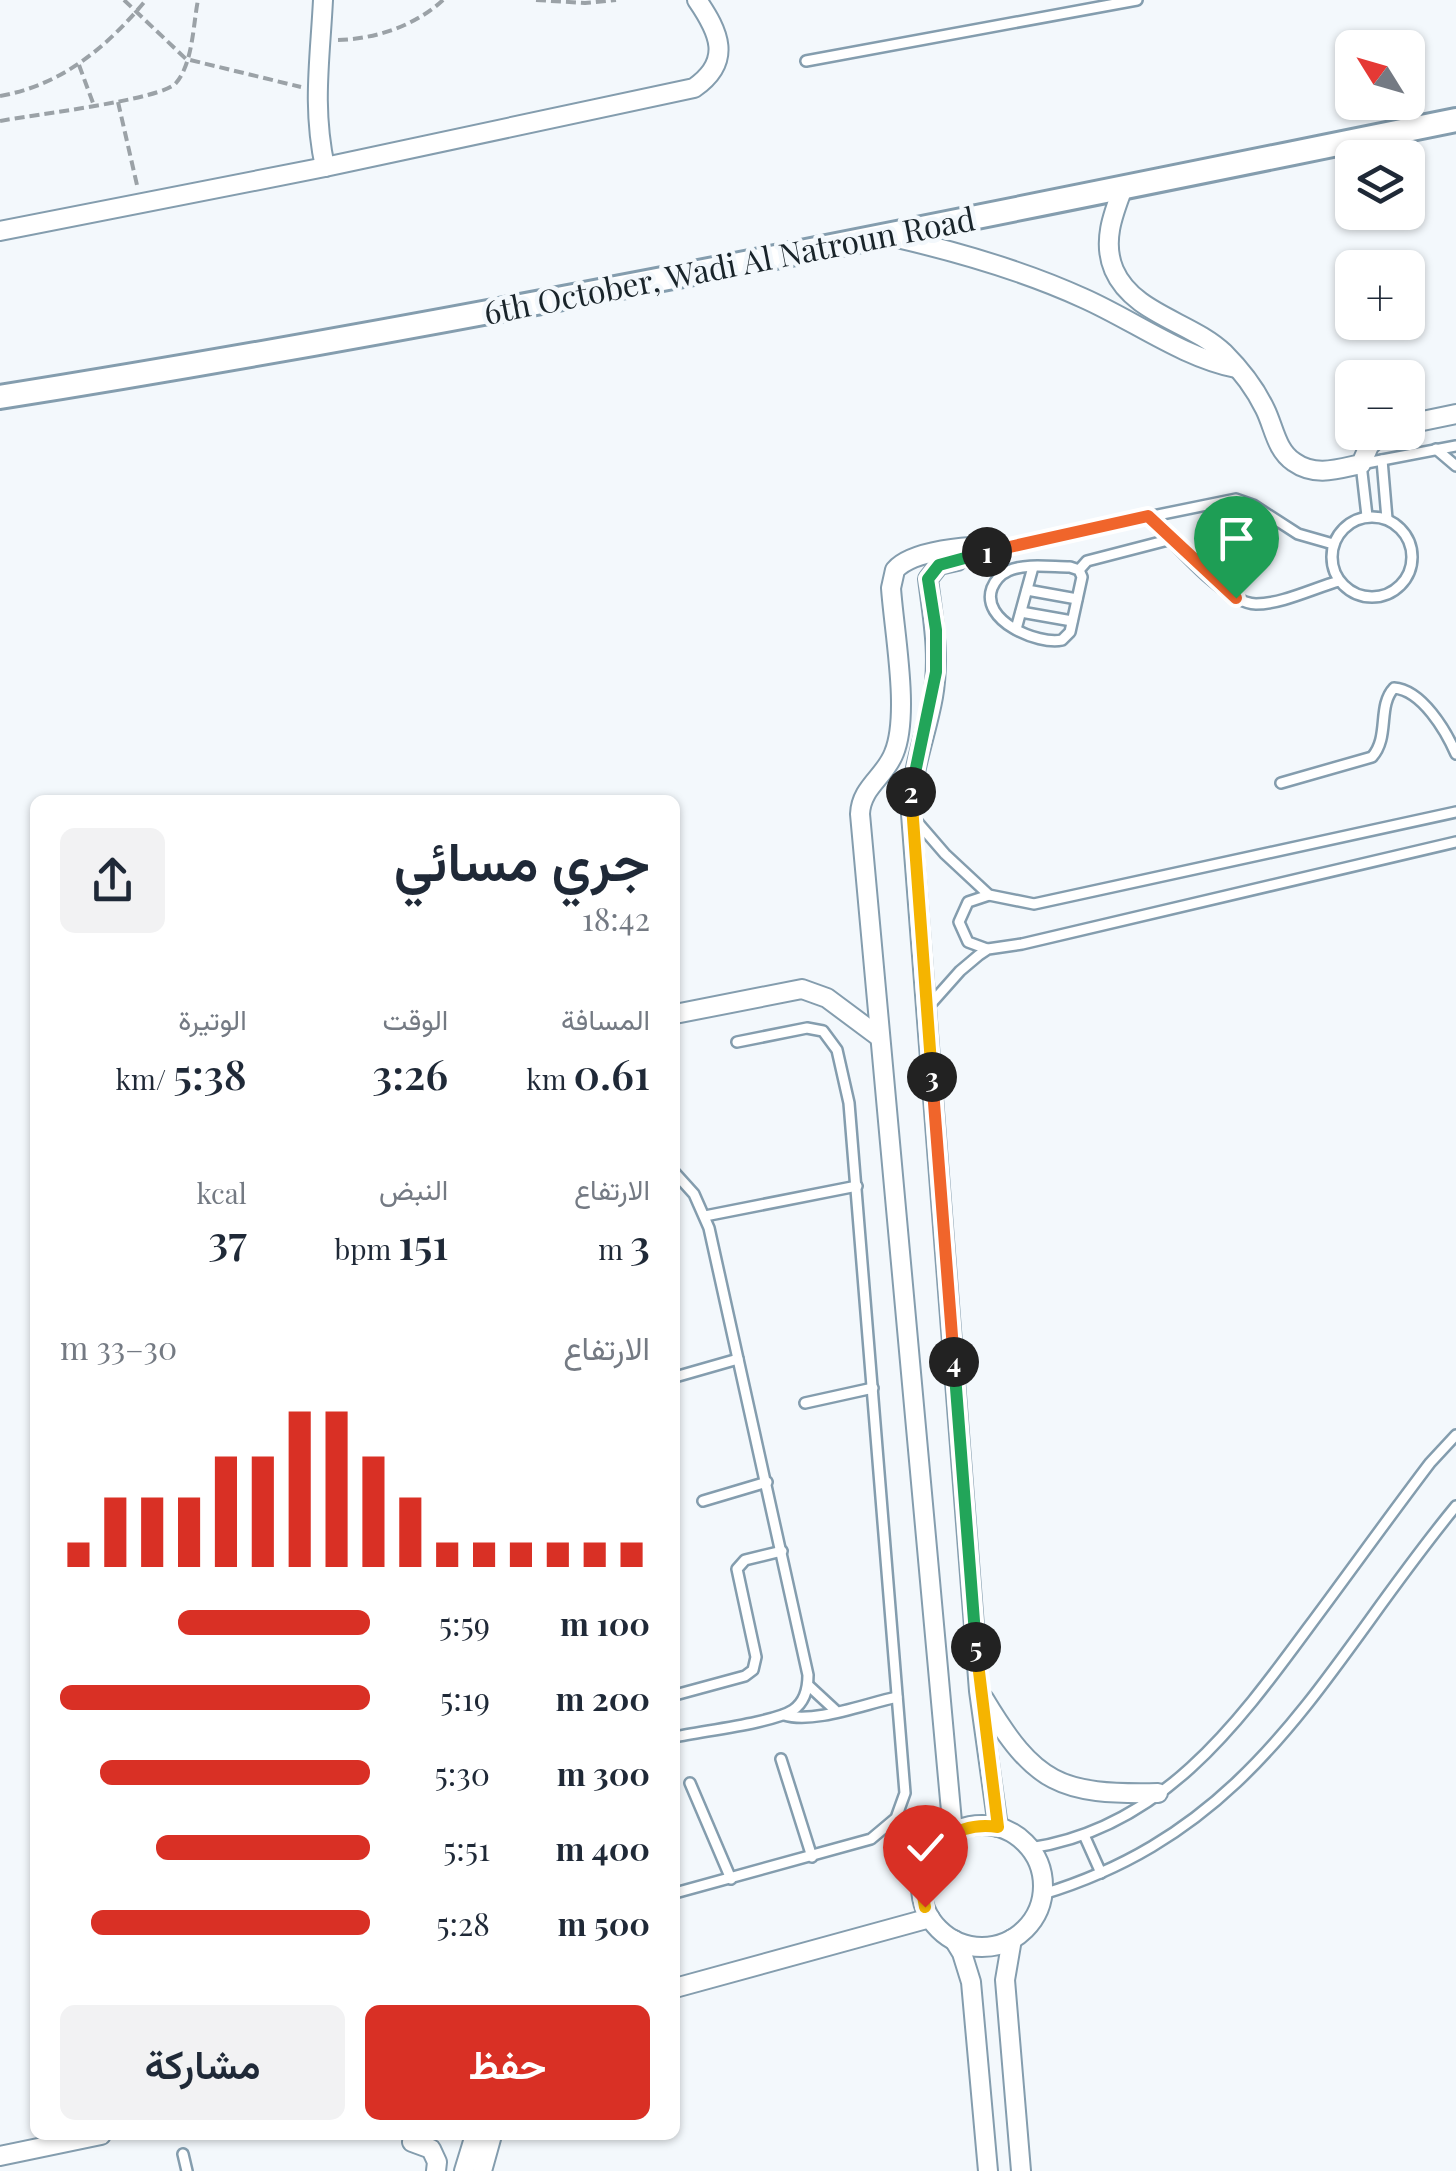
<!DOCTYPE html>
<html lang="ar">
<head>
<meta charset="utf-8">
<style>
  body { margin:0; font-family:"Playfair Display",Vazirmatn,serif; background:#f2f2f3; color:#1f2937; direction:rtl; height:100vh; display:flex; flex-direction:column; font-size:38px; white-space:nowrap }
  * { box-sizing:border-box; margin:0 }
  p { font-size:32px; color:#747a83 }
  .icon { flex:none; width:55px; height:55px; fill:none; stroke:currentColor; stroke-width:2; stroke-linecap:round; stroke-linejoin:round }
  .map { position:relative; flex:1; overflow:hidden; direction:ltr }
  .panel { position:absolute; left:30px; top:795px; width:650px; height:1345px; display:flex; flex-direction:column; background:#fff; border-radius:15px; box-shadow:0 2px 8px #0004; direction:rtl }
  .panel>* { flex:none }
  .needle { width:65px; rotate:307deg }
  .buttons { position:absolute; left:1335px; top:30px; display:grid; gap:20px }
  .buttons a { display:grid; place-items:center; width:90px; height:90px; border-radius:15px; background:#fff; box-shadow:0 2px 8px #0004; font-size:50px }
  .pin { position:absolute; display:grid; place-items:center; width:85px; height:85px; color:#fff; margin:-102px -42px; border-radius:50% 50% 50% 0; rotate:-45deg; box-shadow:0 0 10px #0007 }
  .pin .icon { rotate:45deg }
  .km { position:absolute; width:50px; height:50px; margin:-25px; border-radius:50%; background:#222; color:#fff; font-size:28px; line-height:50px; text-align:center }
  .round { display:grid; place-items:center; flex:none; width:105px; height:105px; border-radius:15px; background:#f2f2f3 }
  .head { display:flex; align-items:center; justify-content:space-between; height:170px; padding:0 30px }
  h1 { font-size:55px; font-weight:600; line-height:75px }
  .figures { display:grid; grid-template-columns:repeat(3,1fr); gap:15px; height:170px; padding:10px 30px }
  .figures div { display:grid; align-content:center }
  .figures b { font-size:42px; font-weight:600 }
  .figures small { font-size:28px; font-weight:400 }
  .figures p { font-size:28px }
  .chart { height:280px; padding:20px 30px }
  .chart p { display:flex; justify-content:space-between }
  .chart svg { width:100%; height:180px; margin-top:10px; stroke:#d93025; stroke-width:6 }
  .cta { display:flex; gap:20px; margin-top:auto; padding:20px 30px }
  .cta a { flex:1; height:115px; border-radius:15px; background:#d93025; color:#fff; font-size:40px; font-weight:600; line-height:115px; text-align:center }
  .cta a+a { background:#f2f2f3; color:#1f2937 }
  ul { padding:0 30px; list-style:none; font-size:32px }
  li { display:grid; grid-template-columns:160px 120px 1fr; align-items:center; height:75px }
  li i { height:25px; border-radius:12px; background:#d93025 }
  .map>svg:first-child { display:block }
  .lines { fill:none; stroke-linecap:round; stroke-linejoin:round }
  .service-casing { stroke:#849dae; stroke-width:14 }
  .minor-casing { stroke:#849dae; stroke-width:22 }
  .tertiary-casing { stroke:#849dae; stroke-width:28 }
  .path { stroke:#9ba2a7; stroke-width:4; stroke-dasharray:10 5; stroke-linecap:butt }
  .service { stroke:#fff; stroke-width:9 }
  .minor { stroke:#fff; stroke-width:18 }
  .tertiary { stroke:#fff; stroke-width:22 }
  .split-1-casing { stroke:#fff; stroke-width:20 }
  .split-2-casing { stroke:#fff; stroke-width:20 }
  .split-3-casing { stroke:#fff; stroke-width:20 }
  .split-4-casing { stroke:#fff; stroke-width:20 }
  .split-5-casing { stroke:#fff; stroke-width:20 }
  .split-6-casing { stroke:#fff; stroke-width:20 }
  .split-1 { stroke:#f0652b; stroke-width:12 }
  .split-2 { stroke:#22a559; stroke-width:12 }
  .split-3 { stroke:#f5b400; stroke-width:12 }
  .split-4 { stroke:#f0652b; stroke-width:12 }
  .split-5 { stroke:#22a559; stroke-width:12 }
  .split-6 { stroke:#f5b400; stroke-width:12 }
  .labels { text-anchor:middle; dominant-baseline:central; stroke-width:9; stroke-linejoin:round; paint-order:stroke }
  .street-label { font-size:32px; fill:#19242a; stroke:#f3f8fc }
</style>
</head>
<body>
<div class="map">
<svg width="1456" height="2171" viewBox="0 0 1456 2171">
  <rect width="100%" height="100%" fill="#f3f8fc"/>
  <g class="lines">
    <defs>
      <g id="service">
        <path d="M 806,61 L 1137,0"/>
        <path d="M 1436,449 L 1456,466"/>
        <path d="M 1382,460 L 1387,519"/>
        <path d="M 1148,516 C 1171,539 1223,603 1256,604 C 1282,604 1314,588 1339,581"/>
        <path d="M 1367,516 L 1361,464 L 1456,446"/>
        <circle cx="1372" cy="557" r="40"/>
        <path d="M 996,548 L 1236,499 L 1253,505 L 1298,534 L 1333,544"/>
        <path d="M 1070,567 L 1079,570 L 1082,577 L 1070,632 L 1062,640 C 1038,645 980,621 992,588 C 995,581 1001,574 1008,571 C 1025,563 1051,567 1070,567 Z"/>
        <path d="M 1079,570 L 1087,561 L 1172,539"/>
        <path d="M 1027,590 L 1077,599"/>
        <path d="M 1021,612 L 1072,621"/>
        <path d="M 1016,629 L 1033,567"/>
        <path d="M 1281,783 L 1372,757 C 1390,737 1377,706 1394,688 C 1422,690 1446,731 1456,754"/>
        <path d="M 913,817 L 945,854 L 989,895 L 1034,904 L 1456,812"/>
        <path d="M 987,949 L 968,942 L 959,922 L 968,902 L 989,895"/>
        <path d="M 928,1007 L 960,971 L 979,955 L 988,949 L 1022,944 L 1456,842"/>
        <path d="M 675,1173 L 694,1194 L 709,1228 L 808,1675 C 808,1689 805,1702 793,1710 C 773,1723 701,1731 675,1737"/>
        <path d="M 705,1216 L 857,1186"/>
        <path d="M 675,1377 L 738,1359"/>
        <path d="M 805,1403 L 873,1388"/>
        <path d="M 703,1501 L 767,1482"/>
        <path d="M 808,1685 L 835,1710"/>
        <path d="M 675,1695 L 745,1676 L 753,1670 L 756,1657 L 737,1569 L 745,1560 L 782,1551"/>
        <path d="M 784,1715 C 814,1724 864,1704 897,1697"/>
        <path d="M 781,1759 L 812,1857"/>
        <path d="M 690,1783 L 731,1879"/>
        <path d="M 1084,1835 L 1101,1873"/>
        <path d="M 1030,1848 C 1160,1829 1236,1726 1308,1628 C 1349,1573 1389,1517 1430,1463 L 1456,1435"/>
        <path d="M 675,1893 L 871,1839 L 896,1818 L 905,1793 L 849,1103 L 837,1050 L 823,1031 L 807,1028 L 737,1042"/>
        <path d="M 1043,1894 C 1260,1828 1324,1666 1456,1506"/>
        <path d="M 183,2154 L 187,2171"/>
      </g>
      <g id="minor">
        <path d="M 323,0 C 320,60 312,107 325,167"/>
        <path d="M 1123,188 C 1113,214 1102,242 1114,270 C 1133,314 1192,322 1224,353 C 1240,369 1255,388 1265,409 C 1274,427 1276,450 1294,462 C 1315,477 1338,469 1361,464 L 1369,446 L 1383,432"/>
        <path d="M 0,231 L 325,167 L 694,88 C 733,61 719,32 697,0"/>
        <path d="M 893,237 C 958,252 1022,270 1083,298 C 1133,320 1182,357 1236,368"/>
        <path d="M 1408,424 L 1456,414"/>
        <path d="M 957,561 L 939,565 L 928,579 C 933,619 940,656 933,697 C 926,737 910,772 911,814 L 979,1691 L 998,1827"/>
        <path d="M 675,1014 L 802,989 L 827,998 L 878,1036"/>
        <path d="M 984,1699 C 1035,1784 1060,1795 1158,1793"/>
        <circle cx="982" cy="1886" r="61"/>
        <path d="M 953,1833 L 860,814 C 861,787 885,777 894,753 C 910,714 894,632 891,588 L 895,570 C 911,551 971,544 996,548"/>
        <path d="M 1012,1939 L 1005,1980 L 1021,2171"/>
        <path d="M 954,1940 L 962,1953 L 971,1982 L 988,2171"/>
        <path d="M 675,1988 L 930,1918"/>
        <path d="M 412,2142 L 431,2149 L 437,2162 L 436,2171"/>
        <path d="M 0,2156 L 101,2135"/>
        <path d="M 464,2171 L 475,2135"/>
        <path d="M 482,2171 L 492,2135"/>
      </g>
      <path id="tertiary" d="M 0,397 C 488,319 972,218 1456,120"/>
    </defs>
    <use href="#service" class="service-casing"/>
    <use href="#minor" class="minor-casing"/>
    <use href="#tertiary" class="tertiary-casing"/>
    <g class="path">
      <path d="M 124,0 L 186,59 L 301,87"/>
      <path d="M 536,0 L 585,3 L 616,0"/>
      <path d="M 338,40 C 375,39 415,26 443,0"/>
      <path d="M 79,65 L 93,103"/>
      <path d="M 0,96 C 62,85 107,47 146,0"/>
      <path d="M 118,102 L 137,185"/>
      <path d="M 0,121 C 30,115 162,100 176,83 C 193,63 193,25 198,0"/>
    </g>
    <use href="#service" class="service"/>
    <use href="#minor" class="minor"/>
    <use href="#tertiary" class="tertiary"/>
  </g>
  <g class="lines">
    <defs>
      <path id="split-1" d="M 987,552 L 1148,516 L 1236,598"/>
      <path id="split-2" d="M 911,792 L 936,672 L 936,630 L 928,579 L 939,565 L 987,552"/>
      <path id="split-3" d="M 911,792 L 932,1077"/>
      <path id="split-4" d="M 932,1077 L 954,1362"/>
      <path id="split-5" d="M 954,1362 L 976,1647"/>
      <path id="split-6" d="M 925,1907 C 913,1859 948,1819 998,1827 L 976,1647"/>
    </defs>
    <use href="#split-1" class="split-1-casing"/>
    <use href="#split-2" class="split-2-casing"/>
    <use href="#split-3" class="split-3-casing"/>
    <use href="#split-4" class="split-4-casing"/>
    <use href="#split-5" class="split-5-casing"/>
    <use href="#split-6" class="split-6-casing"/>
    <use href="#split-1" class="split-1"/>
    <use href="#split-2" class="split-2"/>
    <use href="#split-3" class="split-3"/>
    <use href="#split-4" class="split-4"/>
    <use href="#split-5" class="split-5"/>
    <use href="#split-6" class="split-6"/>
  </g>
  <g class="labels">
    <g class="street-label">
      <text transform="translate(729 264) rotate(-11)">6th October, Wadi Al Natroun Road</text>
    </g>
  </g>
</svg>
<div class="buttons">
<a><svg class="needle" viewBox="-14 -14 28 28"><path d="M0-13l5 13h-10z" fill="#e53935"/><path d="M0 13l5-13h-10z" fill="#747a83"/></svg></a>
<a><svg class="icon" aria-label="layers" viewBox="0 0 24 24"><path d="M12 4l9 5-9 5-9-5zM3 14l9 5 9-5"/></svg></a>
<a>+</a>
<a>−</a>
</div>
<div class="pin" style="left:1236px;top:598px;background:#1e9e55"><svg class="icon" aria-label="arrive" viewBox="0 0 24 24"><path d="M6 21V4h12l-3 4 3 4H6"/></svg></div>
<div class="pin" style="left:925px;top:1907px;background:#d93025"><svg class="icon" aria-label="check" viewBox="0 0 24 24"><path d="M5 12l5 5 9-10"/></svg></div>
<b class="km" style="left:987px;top:552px">1</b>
<b class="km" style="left:911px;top:792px">2</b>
<b class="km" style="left:932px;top:1077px">3</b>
<b class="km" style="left:954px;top:1362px">4</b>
<b class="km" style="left:976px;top:1647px">5</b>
<section class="panel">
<div class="head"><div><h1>جري مسائي</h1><p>18:42</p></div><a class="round"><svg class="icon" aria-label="share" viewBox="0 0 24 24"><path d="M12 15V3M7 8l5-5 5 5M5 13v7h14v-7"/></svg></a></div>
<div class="figures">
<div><p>المسافة</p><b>0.61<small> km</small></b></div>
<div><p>الوقت</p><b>3:26</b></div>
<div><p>الوتيرة</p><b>5:38<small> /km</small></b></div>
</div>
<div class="figures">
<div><p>الارتفاع</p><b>3<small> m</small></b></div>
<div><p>النبض</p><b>151<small> bpm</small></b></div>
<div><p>kcal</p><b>37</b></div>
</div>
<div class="chart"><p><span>الارتفاع</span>30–33 m</p>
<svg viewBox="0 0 160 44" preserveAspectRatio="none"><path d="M5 44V38M15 44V27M25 44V27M35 44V27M45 44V17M55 44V17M65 44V6M75 44V6M85 44V17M95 44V27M105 44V38M115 44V38M125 44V38M135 44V38M145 44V38M155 44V38"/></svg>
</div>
<ul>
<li><b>100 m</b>5:59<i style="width:62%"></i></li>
<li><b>200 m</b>5:19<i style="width:100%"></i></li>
<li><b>300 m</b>5:30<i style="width:87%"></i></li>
<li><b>400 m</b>5:51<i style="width:69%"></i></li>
<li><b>500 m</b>5:28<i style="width:90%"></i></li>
</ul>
<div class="cta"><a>حفظ</a><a>مشاركة</a></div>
</section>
</div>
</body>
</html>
